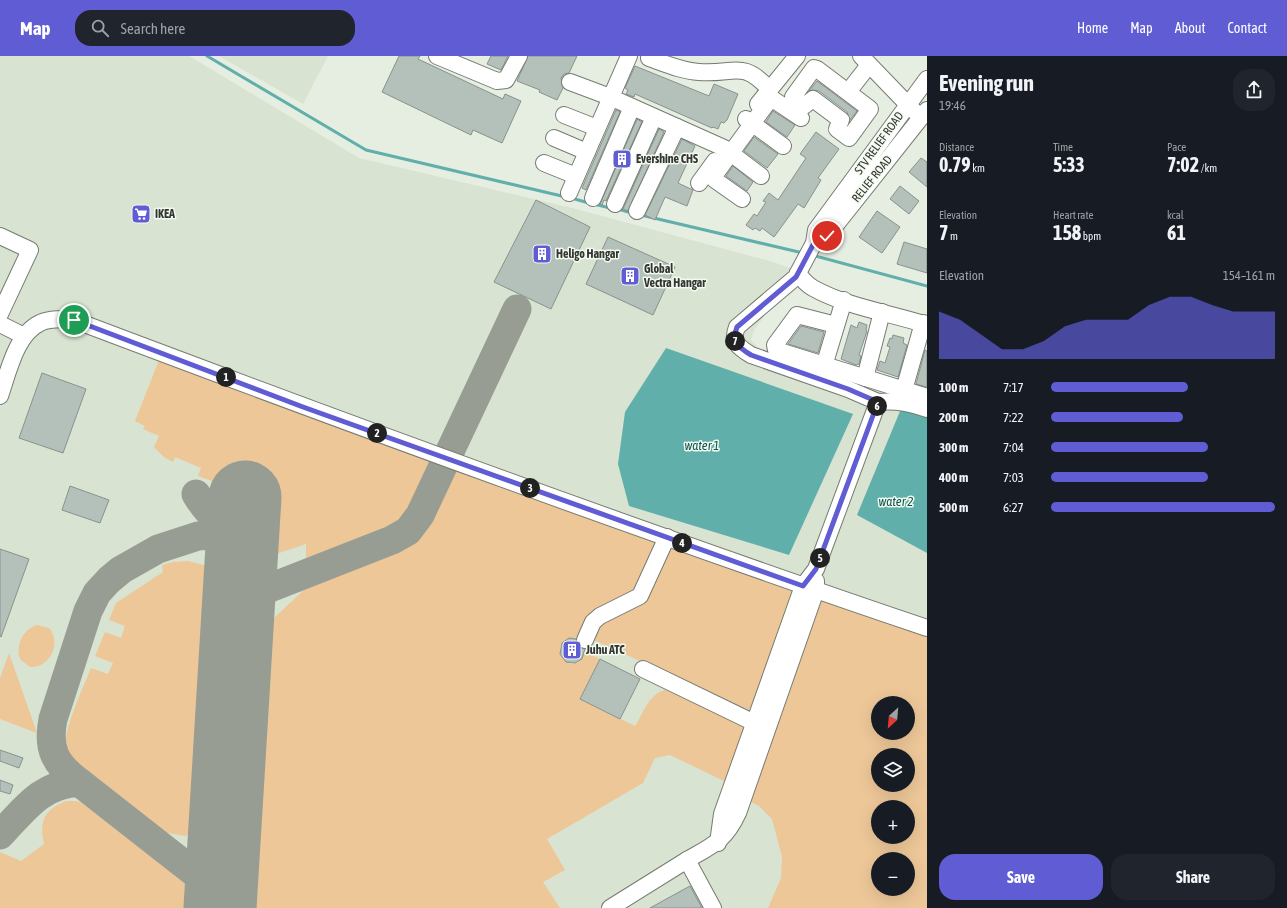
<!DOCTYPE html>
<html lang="en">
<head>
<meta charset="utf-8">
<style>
  body { margin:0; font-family:"Asap Condensed",sans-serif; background:#20242c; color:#f1f3f6; height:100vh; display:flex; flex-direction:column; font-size:15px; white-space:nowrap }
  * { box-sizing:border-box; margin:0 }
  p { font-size:13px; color:#9ea1a6 }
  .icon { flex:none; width:22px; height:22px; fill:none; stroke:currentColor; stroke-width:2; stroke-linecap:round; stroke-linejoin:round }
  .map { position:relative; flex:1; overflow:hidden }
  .panel { display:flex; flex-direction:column; background:#171b24; width:360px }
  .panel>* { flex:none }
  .needle { width:26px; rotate:206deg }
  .fabs { position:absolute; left:871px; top:640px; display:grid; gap:8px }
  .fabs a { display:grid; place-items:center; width:44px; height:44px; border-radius:50%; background:#171b24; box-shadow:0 4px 16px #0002; font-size:20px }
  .pin { position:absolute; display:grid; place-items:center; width:34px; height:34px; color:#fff; margin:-17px; border:2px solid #fff; border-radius:50%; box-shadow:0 1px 4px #0007 }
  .km { position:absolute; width:20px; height:20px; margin:-10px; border-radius:50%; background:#222; color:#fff; font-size:11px; line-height:20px; text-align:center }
  .round { display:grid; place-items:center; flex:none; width:42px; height:42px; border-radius:16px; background:#20242c }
  .summary { display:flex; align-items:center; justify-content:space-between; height:68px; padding:0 12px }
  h1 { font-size:22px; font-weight:700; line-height:30px }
  .figures { display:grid; grid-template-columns:repeat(3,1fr); gap:6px; height:68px; padding:4px 12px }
  .figures div { display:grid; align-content:center }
  .figures b { font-size:20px; font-weight:700 }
  .figures small { font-size:11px; font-weight:400 }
  .figures p { font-size:11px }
  .chart { height:112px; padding:8px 12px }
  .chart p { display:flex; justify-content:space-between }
  .chart svg { width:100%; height:72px; margin-top:4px; fill:#5f5cd4; opacity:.7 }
  .action { display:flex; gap:8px; margin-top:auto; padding:8px 12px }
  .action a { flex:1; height:46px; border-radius:16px; background:#5f5cd4; color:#fff; font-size:16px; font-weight:700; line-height:46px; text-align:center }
  .action a+a { background:#20242c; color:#f1f3f6 }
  ul { padding:0 12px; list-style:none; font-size:13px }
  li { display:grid; grid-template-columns:64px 48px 1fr; align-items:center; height:30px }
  li i { height:10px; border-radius:5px; background:#5f5cd4 }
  header { display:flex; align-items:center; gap:24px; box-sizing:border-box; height:56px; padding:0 20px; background:#5f5cd4; color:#fff }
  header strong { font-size:19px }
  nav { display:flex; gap:22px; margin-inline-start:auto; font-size:14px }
  .search { width:280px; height:36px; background:#20242c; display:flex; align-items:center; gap:10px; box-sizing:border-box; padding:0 14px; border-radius:16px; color:#9ea1a6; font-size:15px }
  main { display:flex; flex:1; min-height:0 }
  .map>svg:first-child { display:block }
  .built { fill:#d8e3d1; fill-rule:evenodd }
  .green { fill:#edc798; fill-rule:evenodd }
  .water { fill:#60afab }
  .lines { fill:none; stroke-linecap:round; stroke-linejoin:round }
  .stream { stroke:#60afab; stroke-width:3 }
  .taxiway { stroke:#989d94; stroke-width:29 }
  .runway { stroke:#989d94; stroke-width:73 }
  .building { fill:#b4c0ba; stroke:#87938c }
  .minor-casing { stroke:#757b71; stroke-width:18 }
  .minor { stroke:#fff; stroke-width:16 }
  .route-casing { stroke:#fff; stroke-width:8 }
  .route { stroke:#5f5cd4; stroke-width:5 }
  .labels { text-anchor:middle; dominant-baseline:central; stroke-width:3; stroke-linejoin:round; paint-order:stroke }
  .street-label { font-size:12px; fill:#333632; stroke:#f3faef }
  .poi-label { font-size:12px; font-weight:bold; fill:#333632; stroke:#f3faef; text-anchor:start }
  .water-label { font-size:13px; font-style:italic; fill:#0d5451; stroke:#f3faef }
</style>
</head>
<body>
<header>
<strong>Map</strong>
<div class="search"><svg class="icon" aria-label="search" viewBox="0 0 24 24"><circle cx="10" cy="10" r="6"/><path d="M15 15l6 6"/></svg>Search here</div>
<nav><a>Home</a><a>Map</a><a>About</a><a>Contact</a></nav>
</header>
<main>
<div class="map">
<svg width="927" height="852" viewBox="0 0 927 852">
  <rect width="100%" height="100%" fill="#e6ede1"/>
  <g class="built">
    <path d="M 0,0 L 189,0 L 359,102 L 572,152 L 773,206 L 798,215 L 754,274 L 751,284 L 757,291 L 927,345 L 927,852 L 0,852 ZM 878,647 L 908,647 L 908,677 L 878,677 ZM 878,699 L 908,699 L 908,729 L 878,729 ZM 878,751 L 908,751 L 908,781 L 878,781 ZM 878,803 L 908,803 L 908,833 L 878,833 Z"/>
    <path d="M 219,0 L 328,0 L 303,48 Z"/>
  </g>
  <g class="green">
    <path d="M 159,304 L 441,405 L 410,465 L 391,480 L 306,511 L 306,488 L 267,501 L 271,433 L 226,430 L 198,420 L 201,412 L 175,401 L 173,406 L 164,401 L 154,391 L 159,380 L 143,373 L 145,370 L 135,365 Z"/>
    <path d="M 456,410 L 661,484 L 637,535 L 578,584 L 573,582 L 565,584 C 556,593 560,604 571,608 L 579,606 L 585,596 L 600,603 L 580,643 L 635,670 C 645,655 649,635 670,633 L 749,669 L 728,727 L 670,699 L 655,702 L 643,727 L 547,783 L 565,814 L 543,826 L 560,852 L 254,852 L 264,593 L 268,572 L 274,562 L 308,530 L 408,491 L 421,482 L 426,475 Z"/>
    <path d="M 669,486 L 798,534 L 753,656 L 589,582 L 595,571 L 643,541 Z"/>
    <path d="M 188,505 L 211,511 L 217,520 L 204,665 L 196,671 L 194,688 L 203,698 L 200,766 L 197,775 L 185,780 L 162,776 L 72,705 C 70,703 67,700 66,697 C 60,680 84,630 91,612 L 108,618 L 113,607 L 95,600 L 105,576 L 121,582 L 125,570 L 109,564 L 116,547 L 163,516 L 162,509 L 173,506 Z"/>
    <path d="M 820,542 L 927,579 L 927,852 L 768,852 L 781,822 L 782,801 L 772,763 L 759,750 L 749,745 ZM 878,647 L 908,647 L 908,677 L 878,677 ZM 878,699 L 908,699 L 908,729 L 878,729 ZM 878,751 L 908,751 L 908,781 L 878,781 ZM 878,803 L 908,803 L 908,833 L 878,833 Z"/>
    <path d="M 37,569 L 49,572 C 62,587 50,612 30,611 L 20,603 C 15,590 23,573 37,569 Z"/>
    <path d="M 9,597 L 37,677 L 0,663 L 0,622 Z"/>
    <path d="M 66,745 L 76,745 L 87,748 L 186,829 L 195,852 L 0,852 L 0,796 L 21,805 L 44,788 C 39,765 44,754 66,745 Z"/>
  </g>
  <g class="water">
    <path d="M 666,292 L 853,358 L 789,499 L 629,450 L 618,408 L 625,356 Z"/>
    <path d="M 903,348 L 927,357 L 927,497 L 857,459 Z"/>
  </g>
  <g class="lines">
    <g class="stream">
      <path d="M 207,0 L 366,94 L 566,141"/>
      <path d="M 571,142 L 589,147"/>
      <path d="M 594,148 L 610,152"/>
      <path d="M 618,153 L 632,157"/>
      <path d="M 641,159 L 803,197"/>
      <path d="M 812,199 L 927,230"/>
    </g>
    <g class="taxiway">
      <path d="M 196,438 C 209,460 220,467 243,477"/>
      <path d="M 239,544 L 392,484 L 408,475 L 420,459 L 517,253"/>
      <path d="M 79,726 C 55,708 47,693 53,663 L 88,555 L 97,537 L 109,524 L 121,514 L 158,493 L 198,480 L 243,477"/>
      <path d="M 0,779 C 25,753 40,729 79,726 L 209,828 L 216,839 L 220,852"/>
      <path d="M 190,812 L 210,801 L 224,786"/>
    </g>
    <path class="runway" d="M 220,852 L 245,441"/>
  </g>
  <g class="building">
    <path d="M 399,0 L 420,0 L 418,3 L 503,43 L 505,38 L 521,45 L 502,87 L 473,74 L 471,79 L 382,36 Z"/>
    <path d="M 491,0 L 508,0 L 501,14 L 487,8 Z"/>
    <path d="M 528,0 L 577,0 L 569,17 L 564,18 L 561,22 L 563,32 L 557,44 L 539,36 L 540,34 L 517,25 Z"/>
    <path d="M 635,10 L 709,40 L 714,28 L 738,38 L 727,64 L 724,67 L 721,66 L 718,73 L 713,71 L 712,72 L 635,38 L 634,41 L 626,38 L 628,34 L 625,32 Z"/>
    <path d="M 817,25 L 857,55 L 850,64 L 847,56 L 819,35 L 813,34 L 809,35 Z"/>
    <path d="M 616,54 L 620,56 L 586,134 L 582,132 Z"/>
    <path d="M 773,55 L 795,69 L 787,81 L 766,66 Z"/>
    <path d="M 637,63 L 642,66 L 606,145 L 604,144 L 602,149 L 600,148 Z"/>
    <path d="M 659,73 L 664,76 L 628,155 L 623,153 Z"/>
    <path d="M 816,76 L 839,93 L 818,122 L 821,124 L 804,152 L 798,148 L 774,181 L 762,172 L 760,175 L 755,172 L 753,174 L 746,169 L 754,158 L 757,160 L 766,146 L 763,145 L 769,137 L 778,144 L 806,102 L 800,98 Z"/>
    <path d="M 754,81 L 778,98 L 767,112 L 744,95 Z"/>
    <path d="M 682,83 L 695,90 L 678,127 L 693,134 L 687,150 L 665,141 L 655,164 L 645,159 Z"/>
    <path d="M 921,102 L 927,106 L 927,131 L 909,116 Z"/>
    <path d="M 733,110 L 753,126 L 747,135 L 726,120 Z"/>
    <path d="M 900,130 L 919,145 L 909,158 L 890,143 Z"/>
    <path d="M 536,144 L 590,171 L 551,253 L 494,226 Z"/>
    <path d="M 877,155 L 900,171 L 882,197 L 859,181 Z"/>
    <path d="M 608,181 L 675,211 L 653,259 L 586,228 Z"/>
    <path d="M 904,186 L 927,193 L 927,217 L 897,208 Z"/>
    <path d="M 859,266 L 867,269 L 866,274 L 867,275 L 859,299 L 861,300 L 859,308 L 856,309 L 841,303 L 851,269 L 857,272 Z"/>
    <path d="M 801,270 L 824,276 L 818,297 L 788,288 Z"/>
    <path d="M 893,279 L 904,282 L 903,287 L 907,289 L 898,321 L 877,314 L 880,305 L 885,307 L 890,291 L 887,290 L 890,282 L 892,283 Z"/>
    <path d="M 925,294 L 927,295 L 927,331 L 916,328 Z"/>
    <path d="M 42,317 L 86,333 L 63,397 L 19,382 Z"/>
    <path d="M 70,430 L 109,444 L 100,467 L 62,454 Z"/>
    <path d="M 0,493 L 29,503 L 1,581 L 0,580 Z"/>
    <path d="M 569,582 L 576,583 L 578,590 L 585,593 L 582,603 L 575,607 L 566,606 L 560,598 L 562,587 Z"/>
    <path d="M 600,603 L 640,623 L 620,663 L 580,643 Z"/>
    <path d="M 0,694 L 23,702 L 19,712 L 0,705 Z"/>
    <path d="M 0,724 L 13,729 L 10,738 L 0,735 Z"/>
    <path d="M 690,830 L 702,852 L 650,852 Z"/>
  </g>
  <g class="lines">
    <defs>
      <g id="minor">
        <path d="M 437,0 L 497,25 L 506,24 L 519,0"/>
        <path d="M 861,0 L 914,55"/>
        <path d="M 649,2 C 666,8 682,15 699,16 C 734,19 742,3 769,33"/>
        <path d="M 814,12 L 817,13 L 870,53 L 849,82 L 837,73 L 841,64 L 813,43 L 804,50 L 793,41 Z"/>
        <path d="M 927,23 L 816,174 L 814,187 L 798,217 C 802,223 806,228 813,232 C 847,251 890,257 927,269"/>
        <path d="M 570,26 L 610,41 L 724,92 L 761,120"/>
        <path d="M 848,36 L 869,9"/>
        <path d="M 758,48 L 797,0"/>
        <path d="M 564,59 L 597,72"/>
        <path d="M 746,63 L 783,90"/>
        <path d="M 554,82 L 587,96"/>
        <path d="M 544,107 L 576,120"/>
        <path d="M 699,127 L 715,105"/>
        <path d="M 569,137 L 629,0"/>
        <path d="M 593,142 L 632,51"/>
        <path d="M 742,143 L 715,124 L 714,120 L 771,42 L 801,62"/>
        <path d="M 615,148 L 654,61"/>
        <path d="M 637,155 L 677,71"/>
        <path d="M 0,180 L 30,194 L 0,258"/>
        <path d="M 814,187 L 827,180 L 927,54"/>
        <path d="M 0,268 L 24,280"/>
        <path d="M 836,269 L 797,259 L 775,289 L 776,294 L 927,341"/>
        <path d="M 824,310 L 844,244"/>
        <path d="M 865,322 L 882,256"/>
        <path d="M 904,334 L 923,267"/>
        <path d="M 0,340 C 8,317 16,278 40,267 C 50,262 63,263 74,264 C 357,371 641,475 927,572"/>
        <path d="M 878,346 C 896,344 910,347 927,353"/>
        <path d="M 585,584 L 593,566 L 600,560 L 640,540 L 667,481"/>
        <path d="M 643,613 L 765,672"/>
        <path d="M 718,787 L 722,758 L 803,530 L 816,513 L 878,346 L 848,333 L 751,299 C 738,291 731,286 737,271 L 796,221 L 798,217"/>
        <path d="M 610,852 L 687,804"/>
        <path d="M 713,852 L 687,804 C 713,789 725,785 738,757 L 816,534 L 816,525"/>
      </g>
    </defs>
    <use href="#minor" class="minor-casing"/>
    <use href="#minor" class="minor"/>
  </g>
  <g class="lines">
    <defs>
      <path id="route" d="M 74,264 L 303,351 L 803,530 L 816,513 L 878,346 L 848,333 L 751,299 C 738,291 731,286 737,271 L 796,221 L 814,187 L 827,180"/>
    </defs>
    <use href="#route" class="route-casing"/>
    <use href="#route" class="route"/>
  </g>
  <defs>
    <symbol id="building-square" viewBox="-11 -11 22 22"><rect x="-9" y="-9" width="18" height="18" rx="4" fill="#5f5cd4" stroke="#f3faef"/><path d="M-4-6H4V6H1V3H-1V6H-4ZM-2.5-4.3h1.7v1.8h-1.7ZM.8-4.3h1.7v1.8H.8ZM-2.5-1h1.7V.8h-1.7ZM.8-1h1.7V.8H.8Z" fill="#fff"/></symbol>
    <symbol id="supermarket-square" viewBox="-11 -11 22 22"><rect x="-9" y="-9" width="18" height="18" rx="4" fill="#5f5cd4" stroke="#f3faef"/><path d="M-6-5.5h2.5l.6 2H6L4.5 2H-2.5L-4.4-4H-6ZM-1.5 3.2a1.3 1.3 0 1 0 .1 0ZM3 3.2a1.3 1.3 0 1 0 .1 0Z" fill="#fff"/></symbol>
  </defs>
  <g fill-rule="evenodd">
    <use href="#building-square" x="611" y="92" width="22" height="22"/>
    <use href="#supermarket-square" x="130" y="147" width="22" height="22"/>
    <use href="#building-square" x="531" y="187" width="22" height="22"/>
    <use href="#building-square" x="619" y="209" width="22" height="22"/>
    <use href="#building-square" x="561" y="583" width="22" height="22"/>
  </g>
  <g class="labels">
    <g class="street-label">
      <text transform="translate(879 87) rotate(-54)">STV RELIEF ROAD</text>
      <text transform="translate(872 123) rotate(-51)">RELIEF ROAD</text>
    </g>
    <g class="poi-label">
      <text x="636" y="103">Evershine CHS</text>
      <text x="155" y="158">IKEA</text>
      <text x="556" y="198">Heligo Hangar</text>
      <text x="644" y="213">Global<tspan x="644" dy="14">Vectra Hangar</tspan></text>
      <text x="586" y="594">Juhu ATC</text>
    </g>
    <g class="water-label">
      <text x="702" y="389">water 1</text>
      <text x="896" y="445">water 2</text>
    </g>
  </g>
</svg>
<div class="fabs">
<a><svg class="needle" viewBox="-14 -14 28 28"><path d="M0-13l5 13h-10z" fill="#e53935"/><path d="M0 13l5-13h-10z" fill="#9ea1a6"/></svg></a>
<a><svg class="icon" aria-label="layers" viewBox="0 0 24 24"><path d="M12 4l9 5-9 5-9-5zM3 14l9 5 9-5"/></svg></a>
<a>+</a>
<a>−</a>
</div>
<div class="pin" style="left:74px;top:264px;background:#1e9e55"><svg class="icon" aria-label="arrive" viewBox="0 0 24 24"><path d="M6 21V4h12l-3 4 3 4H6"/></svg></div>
<div class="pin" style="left:827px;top:180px;background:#d93025"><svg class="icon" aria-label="check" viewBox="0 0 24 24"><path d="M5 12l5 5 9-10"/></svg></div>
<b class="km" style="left:226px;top:321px">1</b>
<b class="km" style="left:377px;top:377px">2</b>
<b class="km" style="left:530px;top:432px">3</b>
<b class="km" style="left:682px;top:487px">4</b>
<b class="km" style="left:820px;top:502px">5</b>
<b class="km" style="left:877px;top:350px">6</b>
<b class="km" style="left:735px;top:285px">7</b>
</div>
<section class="panel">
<div class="summary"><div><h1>Evening run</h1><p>19:46</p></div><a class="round"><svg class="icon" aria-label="share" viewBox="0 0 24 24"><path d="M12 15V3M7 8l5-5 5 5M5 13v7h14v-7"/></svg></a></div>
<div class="figures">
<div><p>Distance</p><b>0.79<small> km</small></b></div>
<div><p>Time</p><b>5:33</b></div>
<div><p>Pace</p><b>7:02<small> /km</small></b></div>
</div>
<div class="figures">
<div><p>Elevation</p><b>7<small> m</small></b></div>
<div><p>Heart rate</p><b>158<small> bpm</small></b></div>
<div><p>kcal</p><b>61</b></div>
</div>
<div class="chart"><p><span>Elevation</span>154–161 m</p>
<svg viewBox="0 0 160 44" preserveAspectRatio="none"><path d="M0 44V15L10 20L20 29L30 38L40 38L50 33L60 24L70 20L80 20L90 20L100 11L110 6L120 6L130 11L140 15L150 15L160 15V44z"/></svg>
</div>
<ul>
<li><b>100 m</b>7:17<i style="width:61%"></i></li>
<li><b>200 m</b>7:22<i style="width:59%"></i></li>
<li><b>300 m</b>7:04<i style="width:70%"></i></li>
<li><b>400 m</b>7:03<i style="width:70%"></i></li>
<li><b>500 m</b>6:27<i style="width:100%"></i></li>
</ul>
<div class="action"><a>Save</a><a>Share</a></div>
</section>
</main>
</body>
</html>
